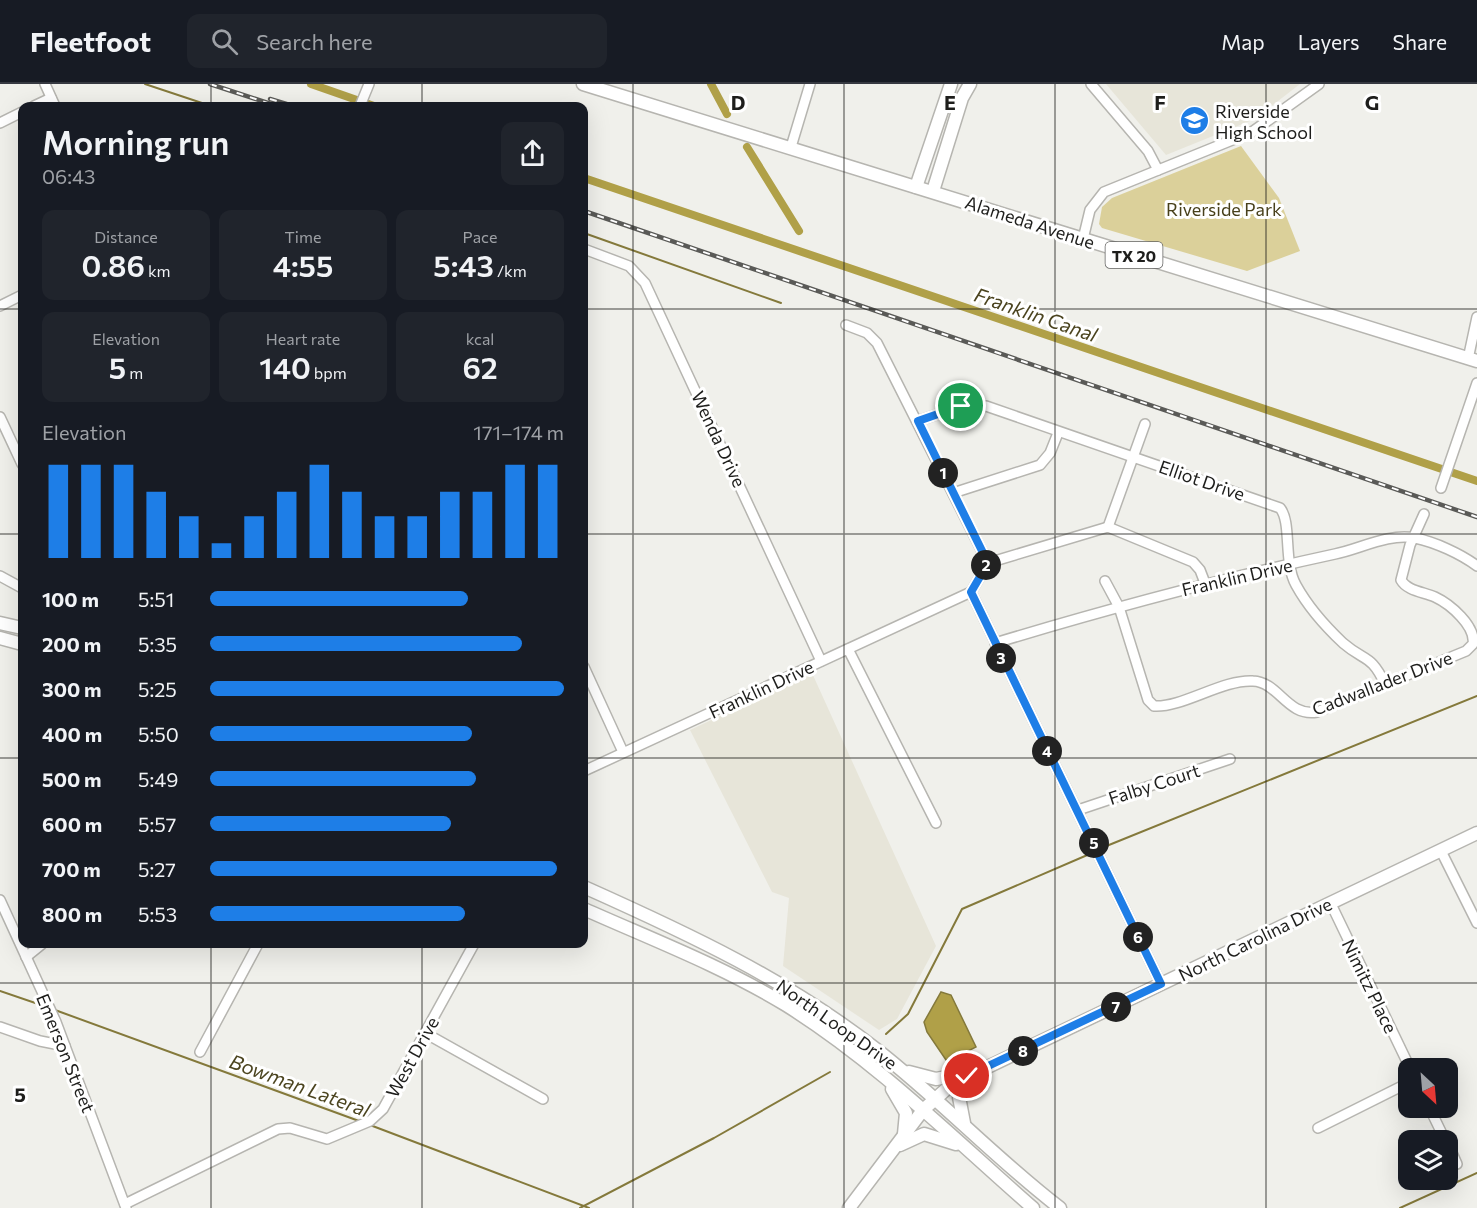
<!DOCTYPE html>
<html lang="en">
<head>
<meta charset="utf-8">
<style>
  body { margin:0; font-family:Commissioner,sans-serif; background:#20242c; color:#f1f3f6; height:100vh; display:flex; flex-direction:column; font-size:22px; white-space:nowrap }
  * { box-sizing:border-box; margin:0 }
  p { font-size:20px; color:#9ea1a6 }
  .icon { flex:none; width:33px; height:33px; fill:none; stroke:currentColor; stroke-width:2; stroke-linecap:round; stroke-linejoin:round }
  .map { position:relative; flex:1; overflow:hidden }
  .panel { position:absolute; left:18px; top:18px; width:570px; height:846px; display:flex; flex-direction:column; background:#171b24; border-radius:12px; box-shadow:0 6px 24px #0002 }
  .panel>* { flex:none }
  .needle { width:39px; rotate:154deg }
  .tools { position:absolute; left:1398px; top:974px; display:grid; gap:12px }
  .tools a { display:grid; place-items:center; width:60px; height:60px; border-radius:12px; background:#171b24; box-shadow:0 6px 24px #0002; font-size:30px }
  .pin { position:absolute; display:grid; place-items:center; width:51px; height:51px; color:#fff; margin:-26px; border:3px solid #fff; border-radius:50%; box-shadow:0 2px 6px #0007 }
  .km { position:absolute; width:30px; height:30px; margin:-15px; border-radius:50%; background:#222; color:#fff; font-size:16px; line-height:30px; text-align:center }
  .round { display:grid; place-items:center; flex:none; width:63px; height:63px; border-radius:12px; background:#20242c }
  .head { display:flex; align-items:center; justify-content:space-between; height:102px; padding:0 24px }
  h1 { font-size:33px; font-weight:600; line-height:45px }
  .stats { display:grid; grid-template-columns:repeat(3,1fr); gap:9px; height:102px; padding:6px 24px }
  .stats div { display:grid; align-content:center; border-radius:12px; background:#20242c; text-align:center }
  .stats b { font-size:30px; font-weight:600 }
  .stats small { font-size:16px; font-weight:400 }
  .stats p { font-size:16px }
  .chart { height:168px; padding:12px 24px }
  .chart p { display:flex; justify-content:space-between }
  .chart svg { width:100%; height:108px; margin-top:6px; stroke:#1e7ee7; stroke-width:6 }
  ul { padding:0 24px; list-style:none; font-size:20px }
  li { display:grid; grid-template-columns:96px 72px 1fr; align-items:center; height:45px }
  li i { height:15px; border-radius:8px; background:#1e7ee7 }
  header { display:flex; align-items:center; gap:36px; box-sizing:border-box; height:84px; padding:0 30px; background:#171b24; border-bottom:2px solid #363941 }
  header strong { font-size:28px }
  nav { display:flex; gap:33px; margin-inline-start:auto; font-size:21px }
  .search { width:420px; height:54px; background:#20242c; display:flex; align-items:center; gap:15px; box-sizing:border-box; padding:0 21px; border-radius:12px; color:#9ea1a6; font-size:22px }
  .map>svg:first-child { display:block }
  .built { fill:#e7e5d9 }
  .green { fill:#dbd09a }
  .water { fill:#b0a048; stroke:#84793b; stroke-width:1.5 }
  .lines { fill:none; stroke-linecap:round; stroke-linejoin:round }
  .stream { stroke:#84793b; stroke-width:2 }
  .canal { stroke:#b0a048; stroke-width:8 }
  .minor-casing { stroke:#b6b5b0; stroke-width:12 }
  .major-casing { stroke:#b6b5b0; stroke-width:15 }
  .minor { stroke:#fff; stroke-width:9 }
  .major { stroke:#fff; stroke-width:12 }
  .rail-casing { stroke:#5a5a57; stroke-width:4.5 }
  .rail { stroke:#fff; stroke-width:2; stroke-dasharray:7; stroke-linecap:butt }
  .route-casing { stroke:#fff; stroke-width:12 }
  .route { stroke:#1e7ee7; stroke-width:8 }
  .grid { fill:none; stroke:#1e1e1c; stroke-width:1.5; stroke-opacity:0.55 }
  .labels { text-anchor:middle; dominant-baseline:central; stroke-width:6; stroke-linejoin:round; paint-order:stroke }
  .shield { fill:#fff; stroke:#626260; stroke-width:1.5 }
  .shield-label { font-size:16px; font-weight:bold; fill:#1e1e1c }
  .poi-label { font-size:18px; fill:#1e1e1c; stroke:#fff; text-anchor:start }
  .park-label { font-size:18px; fill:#48401b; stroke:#fff }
  .street-label { font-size:18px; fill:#1e1e1c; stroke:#fff }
  .water-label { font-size:20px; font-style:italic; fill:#4b441f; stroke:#fff }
  .grid-label { font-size:20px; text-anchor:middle; font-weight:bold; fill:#1e1e1c; stroke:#fff; stroke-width:6; stroke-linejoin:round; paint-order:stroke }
</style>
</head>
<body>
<header>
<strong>Fleetfoot</strong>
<div class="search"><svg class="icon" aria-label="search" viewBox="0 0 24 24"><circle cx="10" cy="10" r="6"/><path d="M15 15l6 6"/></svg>Search here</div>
<nav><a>Map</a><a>Layers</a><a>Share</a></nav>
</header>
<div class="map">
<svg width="1477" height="1124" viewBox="0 0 1477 1124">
  <rect width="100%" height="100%" fill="#f0f0eb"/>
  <g class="built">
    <path d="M 1106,0 L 1300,0 L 1255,35 L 1166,71 Z"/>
    <path d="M 812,589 L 936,862 L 897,935 L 879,946 L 783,882 L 789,814 L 772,808 L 690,646 Z"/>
  </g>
  <path class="green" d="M 1241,62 L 1279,114 L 1300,167 L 1247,187 L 1102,144 L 1099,140 L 1102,123 L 1112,114 Z"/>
  <path class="water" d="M 941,908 L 951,911 L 976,963 L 951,976 L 946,976 L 927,948 L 924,938 Z"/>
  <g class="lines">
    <g class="stream">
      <path d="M 145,0 L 211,22"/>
      <path d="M 584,149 L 781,219"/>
      <path d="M 1104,763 L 1477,612"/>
      <path d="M 0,907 L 47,923"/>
      <path d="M 55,926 L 359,1037"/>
      <path d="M 886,950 L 908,930 L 962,825 L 1092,769"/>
      <path d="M 370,1041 L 589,1124"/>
      <path d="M 580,1124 L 714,1054 L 830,988"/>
      <path d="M 1400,1124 L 1477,1089"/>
    </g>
    <g class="canal">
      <path d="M 311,0 L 374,22"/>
      <path d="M 711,0 L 727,30"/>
      <path d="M 747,63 L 799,147"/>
      <path d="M 584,94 L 1477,397"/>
    </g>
    <defs>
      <g id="minor">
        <path d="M 45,0 L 55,22"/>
        <path d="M 1091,0 L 1148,67 L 1158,86"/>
        <path d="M 34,22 L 51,14"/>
        <path d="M 360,22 L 369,0"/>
        <path d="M 0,39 L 22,28"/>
        <path d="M 791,63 L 810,0"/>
        <path d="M 1083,155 L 1090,126 L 1104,108 L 1252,48 L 1319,0"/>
        <path d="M 584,165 L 629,182 L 645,199 L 821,577"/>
        <path d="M 0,222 L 22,211"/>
        <path d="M 846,241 L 867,249 L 877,259 L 988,479"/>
        <path d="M 1468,275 L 1477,233"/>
        <path d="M 0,333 L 22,380"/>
        <path d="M 918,337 L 961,322 L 986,322 L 1280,424 C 1292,438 1283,478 1296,501 C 1307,521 1326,543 1343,559 C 1365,578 1371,570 1385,600"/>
        <path d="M 1441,404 L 1477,299"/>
        <path d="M 953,409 L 1040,381 L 1050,369 L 1058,349"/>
        <path d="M 1108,443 L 1145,340"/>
        <path d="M 988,479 L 1108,443 L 1193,478 L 1200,486 L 1205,499"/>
        <path d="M 0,492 L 22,504"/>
        <path d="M 1105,497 L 1119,523 L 1148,616 L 1154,622 C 1182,624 1223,595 1253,597 C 1279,598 1287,633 1317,628 L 1466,567 L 1473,560 C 1476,542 1450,520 1435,513 C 1424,508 1407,507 1401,496 L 1410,461 L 1424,430"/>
        <path d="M 971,508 L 1161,900"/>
        <path d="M 971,508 L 988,479"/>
        <path d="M 995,559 C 1108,525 1219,495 1335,470 C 1360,465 1388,449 1415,454 C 1435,458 1461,470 1477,482"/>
        <path d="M 848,565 L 936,739"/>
        <path d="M 584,583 L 623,668"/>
        <path d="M 584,687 L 971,508"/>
        <path d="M 1078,726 L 1230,675"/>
        <path d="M 1441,767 L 1477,839"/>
        <path d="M 0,816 L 56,938 L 126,1124"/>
        <path d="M 1331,820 L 1410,984"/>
        <path d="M 26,873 L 42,860"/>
        <path d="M 0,943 L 40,957 L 65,962"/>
        <path d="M 425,949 L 543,1015"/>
        <path d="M 200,968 L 258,860"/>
        <path d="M 1429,1023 L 1445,1056"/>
        <path d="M 1318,1044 L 1408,999"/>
        <path d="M 1448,1060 L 1457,1080"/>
        <path d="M 125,1120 L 278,1045 L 290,1044 L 327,1055 L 370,1037 L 383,1025 L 474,860"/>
      </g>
      <g id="major">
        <path d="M 583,0 L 1477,277"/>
        <path d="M 916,103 L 951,0"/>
        <path d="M 933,107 L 962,14 L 970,0"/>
        <path d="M 0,539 L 22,544"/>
        <path d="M 0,554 L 22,560"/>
        <path d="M 584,803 C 687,849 788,896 877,966 C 941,1016 996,1075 1060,1124"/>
        <path d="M 584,825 C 651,855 722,882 786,921 C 877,978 953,1054 1033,1124"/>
        <path d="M 909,988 L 936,995 L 962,990"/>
        <path d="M 892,1005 L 906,1029 L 904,1050"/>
        <path d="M 964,1039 L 959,1013 L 967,992"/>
        <path d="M 900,1061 L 924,1050 L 956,1060"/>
        <path d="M 849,1124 L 923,1026 L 952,1000 L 1477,749"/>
      </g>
    </defs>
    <use href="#minor" class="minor-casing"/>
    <use href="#major" class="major-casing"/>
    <use href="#minor" class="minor"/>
    <use href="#major" class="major"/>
    <defs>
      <g id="rail">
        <path d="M 210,0 L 277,22"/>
        <path d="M 270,15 L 293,22"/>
        <path d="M 584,127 L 1477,433"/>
      </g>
    </defs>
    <use href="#rail" class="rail-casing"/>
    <use href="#rail" class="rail"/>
  </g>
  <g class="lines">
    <defs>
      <path id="route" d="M 961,322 L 918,337 L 988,479 L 971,508 L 1161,900 L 967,992"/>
    </defs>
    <use href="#route" class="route-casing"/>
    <use href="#route" class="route"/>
  </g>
  <path class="grid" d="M 211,0 L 211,22M 422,0 L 422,22M 633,0 L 633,1124M 844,0 L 844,1124M 1055,0 L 1055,1124M 1266,0 L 1266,1124M 0,225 L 22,225M 584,225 L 1477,225M 0,450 L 22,450M 584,450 L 1477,450M 0,674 L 22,674M 584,674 L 1477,674M 211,860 L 211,1124M 422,860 L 422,1124M 0,899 L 1477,899"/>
  <defs>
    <symbol id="school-disc" viewBox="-11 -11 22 22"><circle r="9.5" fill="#1e7ee7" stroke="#fff"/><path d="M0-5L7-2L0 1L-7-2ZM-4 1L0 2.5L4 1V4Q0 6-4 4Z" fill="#fff"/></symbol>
  </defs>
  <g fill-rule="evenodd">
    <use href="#school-disc" x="1178" y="20" width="33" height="33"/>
  </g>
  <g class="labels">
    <rect class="shield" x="1105.5" y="158" width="57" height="26" rx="4.5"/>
    <g class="shield-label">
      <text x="1134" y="171">TX 20</text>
    </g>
    <g class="poi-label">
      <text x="1215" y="27">Riverside<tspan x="1215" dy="21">High School</tspan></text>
    </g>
    <g class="park-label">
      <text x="1224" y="125">Riverside Park</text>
    </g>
    <g class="street-label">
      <text transform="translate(1030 138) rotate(18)">Alameda Avenue</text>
      <text transform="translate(719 355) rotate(65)">Wenda Drive</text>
      <text transform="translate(1202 396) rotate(19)">Elliot Drive</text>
      <text transform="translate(1237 493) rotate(-13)">Franklin Drive</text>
      <text transform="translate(1382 599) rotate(-21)">Cadwallader Drive</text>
      <text transform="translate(761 605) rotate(-25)">Franklin Drive</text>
      <text transform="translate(1154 700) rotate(-18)">Falby Court</text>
      <text transform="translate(1255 855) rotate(-26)">North Carolina Drive</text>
      <text transform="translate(1370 902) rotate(64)">Nimitz Place</text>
      <text transform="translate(837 940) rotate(35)">North Loop Drive</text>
      <text transform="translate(66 969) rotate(68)">Emerson Street</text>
      <text transform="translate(412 973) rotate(-61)">West Drive</text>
    </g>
    <g class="water-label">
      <text transform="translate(1036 230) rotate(19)">Franklin Canal</text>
      <text transform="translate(300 1001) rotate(20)">Bowman Lateral</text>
    </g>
  </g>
  <g class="grid-label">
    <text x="738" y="26">D</text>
    <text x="950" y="26">E</text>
    <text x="1160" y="26">F</text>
    <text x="1372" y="26">G</text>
    <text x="20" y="1018">5</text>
  </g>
</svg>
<div class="tools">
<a><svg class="needle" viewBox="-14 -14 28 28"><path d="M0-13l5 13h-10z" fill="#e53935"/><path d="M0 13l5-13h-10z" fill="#9ea1a6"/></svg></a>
<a><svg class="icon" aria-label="layers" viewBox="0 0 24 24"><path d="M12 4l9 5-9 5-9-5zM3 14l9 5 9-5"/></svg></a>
</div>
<div class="pin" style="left:961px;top:322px;background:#1e9e55"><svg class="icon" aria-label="arrive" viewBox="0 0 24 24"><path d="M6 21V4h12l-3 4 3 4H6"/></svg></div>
<div class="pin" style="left:967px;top:992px;background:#d93025"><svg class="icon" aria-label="check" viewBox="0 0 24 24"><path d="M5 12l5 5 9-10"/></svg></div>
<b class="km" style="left:943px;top:389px">1</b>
<b class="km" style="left:986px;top:481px">2</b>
<b class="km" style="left:1001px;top:574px">3</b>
<b class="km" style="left:1047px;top:667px">4</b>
<b class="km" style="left:1094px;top:759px">5</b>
<b class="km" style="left:1138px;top:853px">6</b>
<b class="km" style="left:1116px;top:923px">7</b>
<b class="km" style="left:1023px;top:967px">8</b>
<section class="panel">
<div class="head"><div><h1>Morning run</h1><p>06:43</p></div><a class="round"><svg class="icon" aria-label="share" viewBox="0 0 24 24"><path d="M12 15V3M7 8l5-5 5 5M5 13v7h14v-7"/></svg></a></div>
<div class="stats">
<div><p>Distance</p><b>0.86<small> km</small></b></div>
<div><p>Time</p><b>4:55</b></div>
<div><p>Pace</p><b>5:43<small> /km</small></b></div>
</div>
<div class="stats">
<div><p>Elevation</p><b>5<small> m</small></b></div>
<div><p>Heart rate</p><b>140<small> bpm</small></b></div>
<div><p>kcal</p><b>62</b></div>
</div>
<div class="chart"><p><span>Elevation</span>171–174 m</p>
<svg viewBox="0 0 160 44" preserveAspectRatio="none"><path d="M5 44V6M15 44V6M25 44V6M35 44V17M45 44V27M55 44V38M65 44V27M75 44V17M85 44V6M95 44V17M105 44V27M115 44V27M125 44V17M135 44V17M145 44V6M155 44V6"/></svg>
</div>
<ul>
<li><b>100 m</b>5:51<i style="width:73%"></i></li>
<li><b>200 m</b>5:35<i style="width:88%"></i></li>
<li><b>300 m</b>5:25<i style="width:100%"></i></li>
<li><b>400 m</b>5:50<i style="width:74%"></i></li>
<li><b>500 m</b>5:49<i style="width:75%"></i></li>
<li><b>600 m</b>5:57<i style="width:68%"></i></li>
<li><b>700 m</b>5:27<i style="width:98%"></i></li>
<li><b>800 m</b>5:53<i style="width:72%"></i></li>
</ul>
</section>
</div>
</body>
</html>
